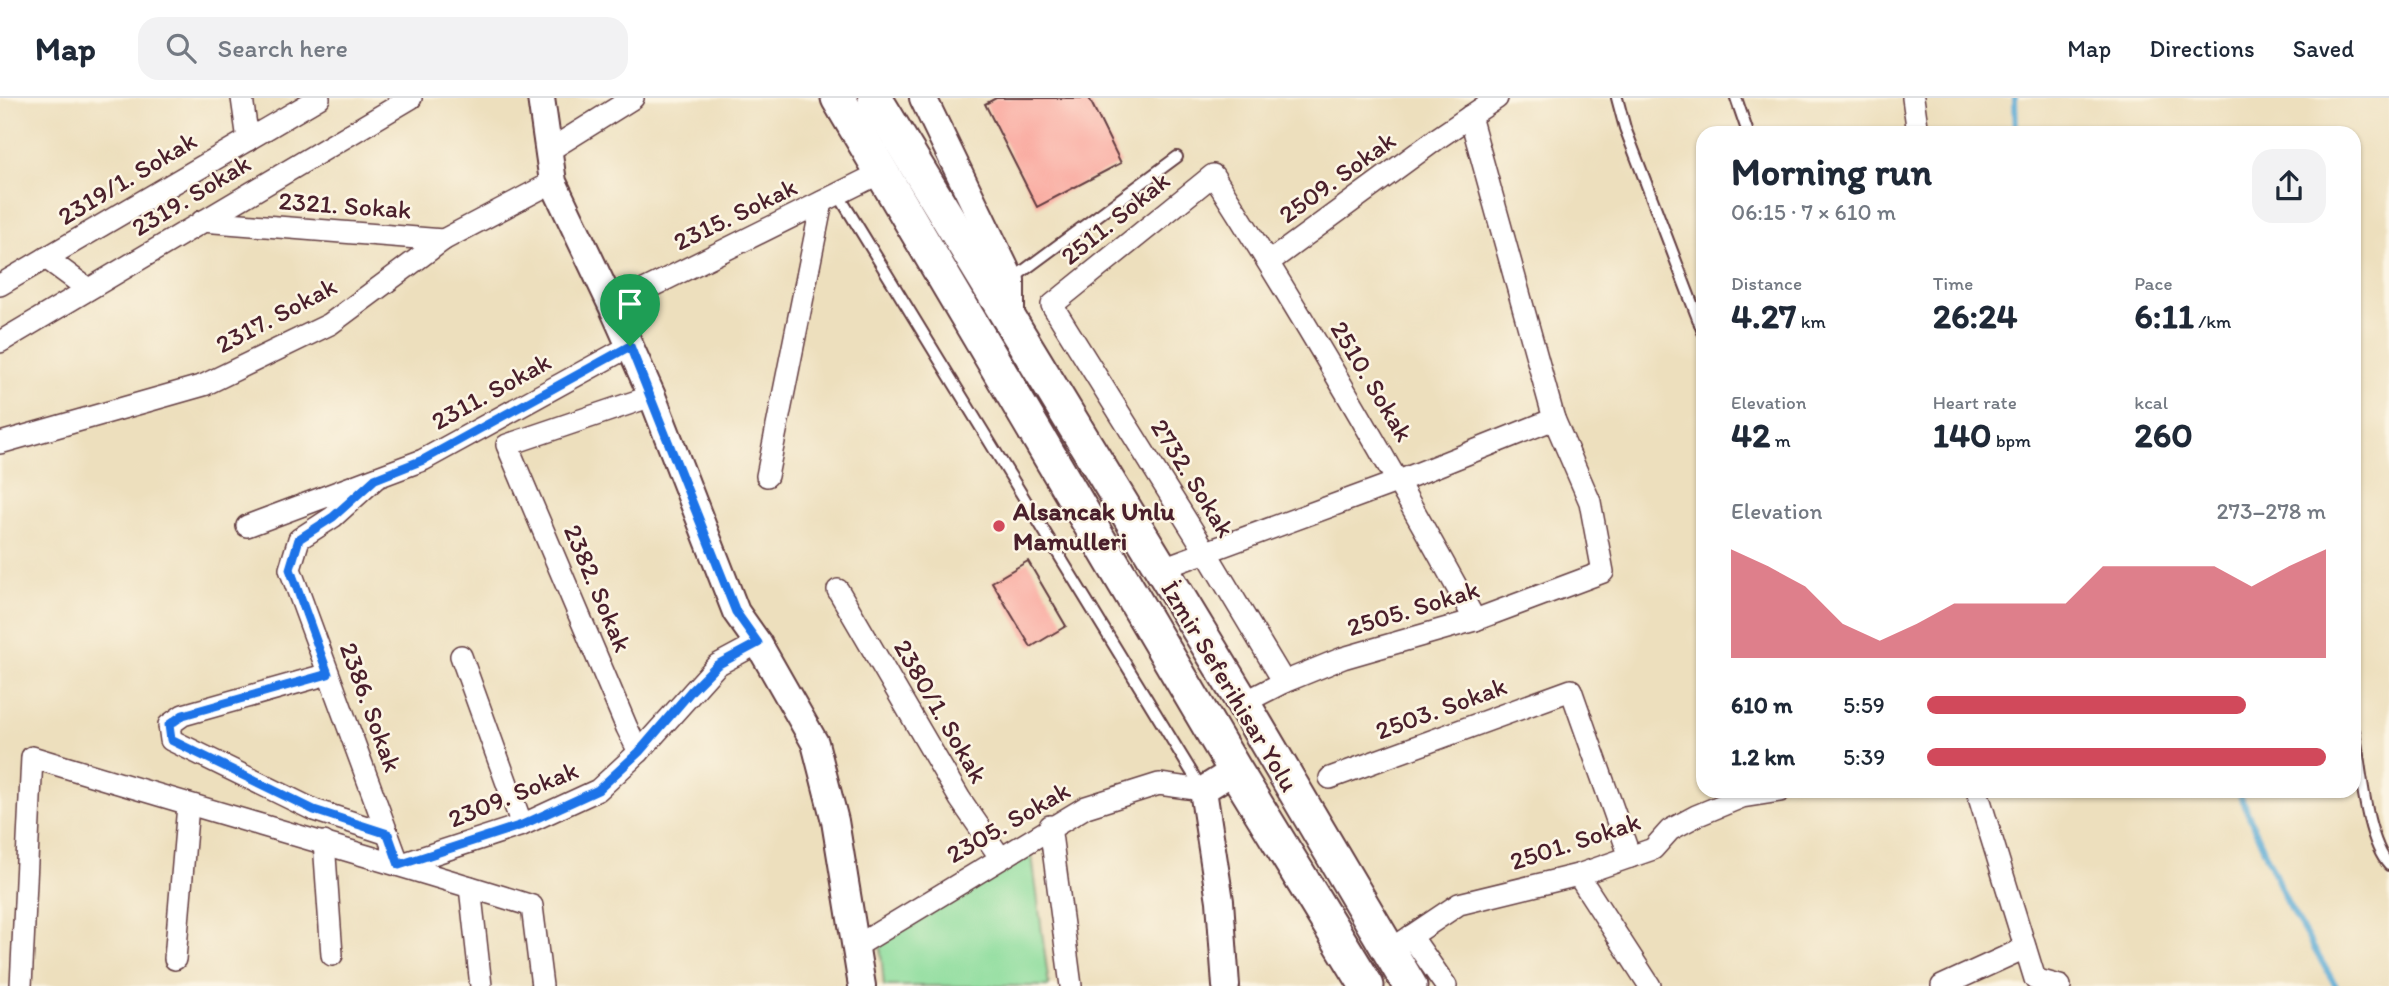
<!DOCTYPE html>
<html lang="en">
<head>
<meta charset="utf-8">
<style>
  body { margin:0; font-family:Itim,sans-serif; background:#f2f2f3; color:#1f2937; height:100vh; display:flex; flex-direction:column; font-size:26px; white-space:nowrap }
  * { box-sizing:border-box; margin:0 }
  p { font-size:23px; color:#747a83 }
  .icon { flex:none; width:38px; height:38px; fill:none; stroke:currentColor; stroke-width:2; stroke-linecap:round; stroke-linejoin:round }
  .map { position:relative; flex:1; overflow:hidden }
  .sheet { position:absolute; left:1696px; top:28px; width:665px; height:672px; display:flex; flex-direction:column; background:#fff; border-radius:21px; box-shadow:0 2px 5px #0004 }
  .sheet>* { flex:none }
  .pin { position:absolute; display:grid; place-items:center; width:60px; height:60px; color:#fff; margin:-72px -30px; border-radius:50% 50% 50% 0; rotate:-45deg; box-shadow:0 0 7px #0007 }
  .pin .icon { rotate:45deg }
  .round { display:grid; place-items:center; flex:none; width:74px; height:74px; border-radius:21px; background:#f2f2f3 }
  .headline { display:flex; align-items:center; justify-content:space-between; height:119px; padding:0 35px }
  h1 { font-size:38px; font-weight:800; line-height:52px }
  .metrics { display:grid; grid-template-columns:repeat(3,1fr); gap:10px; height:119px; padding:7px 35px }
  .metrics div { display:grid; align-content:center }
  .metrics b { font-size:35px; font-weight:800 }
  .metrics small { font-size:19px; font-weight:400 }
  .metrics p { font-size:19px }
  .chart { height:196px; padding:14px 35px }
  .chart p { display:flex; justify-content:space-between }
  .chart svg { width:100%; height:126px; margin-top:7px; fill:#d1495b; opacity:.7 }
  ul { padding:0 35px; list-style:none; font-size:23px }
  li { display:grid; grid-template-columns:112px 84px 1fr; align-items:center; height:52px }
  li i { height:18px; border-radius:9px; background:#d1495b }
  header { display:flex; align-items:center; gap:42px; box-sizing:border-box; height:98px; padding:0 35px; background:#fff; border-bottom:2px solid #e0e1e3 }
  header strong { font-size:33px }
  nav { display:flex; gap:38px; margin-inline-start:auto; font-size:24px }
  .search { width:490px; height:63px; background:#f2f2f3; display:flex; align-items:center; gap:18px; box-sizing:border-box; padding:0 24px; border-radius:21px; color:#747a83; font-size:26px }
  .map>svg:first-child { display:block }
  .green { fill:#8ddd9d; stroke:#6c7e64; stroke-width:2 }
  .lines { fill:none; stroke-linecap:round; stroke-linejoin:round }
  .stream { stroke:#5babd5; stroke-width:6 }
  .building { fill:#f9a69c }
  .service-casing { stroke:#623c41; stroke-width:14 }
  .minor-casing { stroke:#623c41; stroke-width:24 }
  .tertiary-casing { stroke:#623c41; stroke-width:30 }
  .primary-casing { stroke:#623c41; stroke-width:37 }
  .service { stroke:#fff; stroke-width:10 }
  .minor { stroke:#fff; stroke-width:21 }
  .tertiary { stroke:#fff; stroke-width:26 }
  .primary { stroke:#fff; stroke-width:33 }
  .route-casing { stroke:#fff; stroke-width:14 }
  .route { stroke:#1a73e8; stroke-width:9 }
  .poi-dot { fill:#d1495b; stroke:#fcf5e5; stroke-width:2.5 }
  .labels { text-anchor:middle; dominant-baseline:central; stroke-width:5; stroke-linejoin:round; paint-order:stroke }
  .street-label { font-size:26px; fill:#4a1f2b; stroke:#fcf5e5 }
  .poi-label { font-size:26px; font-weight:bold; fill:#4a1f2b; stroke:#fcf5e5; text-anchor:start }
</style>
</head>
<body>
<header>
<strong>Map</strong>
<div class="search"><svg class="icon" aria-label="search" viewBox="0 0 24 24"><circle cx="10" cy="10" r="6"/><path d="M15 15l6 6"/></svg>Search here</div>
<nav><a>Map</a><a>Directions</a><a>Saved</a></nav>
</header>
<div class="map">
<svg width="2389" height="888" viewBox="0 0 2389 888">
  <rect width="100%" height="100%" fill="#fcf5e5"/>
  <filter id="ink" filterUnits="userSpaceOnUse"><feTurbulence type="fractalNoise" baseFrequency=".0143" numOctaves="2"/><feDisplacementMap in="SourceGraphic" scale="14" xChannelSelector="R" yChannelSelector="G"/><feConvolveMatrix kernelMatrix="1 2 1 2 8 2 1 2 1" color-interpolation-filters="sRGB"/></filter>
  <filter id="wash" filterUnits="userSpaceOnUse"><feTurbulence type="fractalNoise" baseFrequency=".00686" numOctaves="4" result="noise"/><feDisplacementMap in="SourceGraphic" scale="28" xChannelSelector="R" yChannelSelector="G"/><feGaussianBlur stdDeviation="1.57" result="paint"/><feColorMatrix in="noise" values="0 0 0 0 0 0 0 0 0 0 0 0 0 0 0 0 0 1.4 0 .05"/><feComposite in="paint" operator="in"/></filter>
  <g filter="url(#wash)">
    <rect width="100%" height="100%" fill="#eddfbd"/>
    <path class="green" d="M 1031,750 L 1049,888 L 884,888 L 880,843 Z"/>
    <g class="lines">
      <g class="stream">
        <path d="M 2015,0 L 2016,35"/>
        <path d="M 2238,693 L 2288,806 L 2336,888"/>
      </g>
    </g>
    <g id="blocks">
      <g class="building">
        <path d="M 996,0 L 1089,0 L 1121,65 L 1037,109 L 985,6 Z"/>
        <path d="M 1028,463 L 1066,528 L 1031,549 L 992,484 Z"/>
      </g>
    </g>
  </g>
  <g filter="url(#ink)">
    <use href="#blocks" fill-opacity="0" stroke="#623c41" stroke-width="2"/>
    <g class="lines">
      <defs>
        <g id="service">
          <path d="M 1617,0 L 1625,30 L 1703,234"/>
          <path d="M 1736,0 L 1748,35"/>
          <path d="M 838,96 L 1202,691"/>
          <path d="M 1011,182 L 1177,59"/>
          <path d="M 2354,633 C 2361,668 2365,740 2389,767"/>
        </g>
        <g id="minor">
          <path d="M 242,0 L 248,42"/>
          <path d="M 1913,0 L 1918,35"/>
          <path d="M 548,53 L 633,0"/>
          <path d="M 202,123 L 443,142"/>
          <path d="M 46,160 L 88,191"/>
          <path d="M 1269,164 L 1438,40 L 1497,0"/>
          <path d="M 0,187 L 319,0"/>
          <path d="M 612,208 L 882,74"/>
          <path d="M 0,244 L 411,0"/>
          <path d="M 0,345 L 204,287 L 330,226 L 443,142 L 553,84"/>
          <path d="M 767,378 L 822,104"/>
          <path d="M 375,381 L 333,419 L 299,441 L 290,471 L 399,767 L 522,727 L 598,692 L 639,654 L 717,567 L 758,545"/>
          <path d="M 247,428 L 423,362 L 630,248"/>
          <path d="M 1160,471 L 1399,383 L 1554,321"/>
          <path d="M 838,492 L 960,701 L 1000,759"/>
          <path d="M 461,558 L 522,727"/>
          <path d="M 328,576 L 183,617 L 169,627 L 171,642 L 314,712 L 388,736"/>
          <path d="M 1284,584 L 1206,454 L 1052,207 L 1213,77 C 1306,222 1392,371 1475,522"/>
          <path d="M 1243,605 L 1284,584 L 1343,560 L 1475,522 L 1603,474 L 1590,404 L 1554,321 L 1470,18"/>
          <path d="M 639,654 L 627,630 L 507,347 L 652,298"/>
          <path d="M 1330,680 L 1571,592 L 1630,759"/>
          <path d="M 1977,693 L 2035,881 L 2060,888"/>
          <path d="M 1050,728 L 1071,888"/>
          <path d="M 324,744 L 332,857"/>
          <path d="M 1578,777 L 1650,888"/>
          <path d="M 470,789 L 481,888"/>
          <path d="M 1411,838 L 1446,888"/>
          <path d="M 855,849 L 1086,709 L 1159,686 L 1203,692"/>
          <path d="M 1389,853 L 1459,806 L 1578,777 L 1653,751 L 1670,732 L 1696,718 L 1742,699 L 1780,693"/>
          <path d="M 175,861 L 188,707"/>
          <path d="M 21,888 L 32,659 C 198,710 366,756 532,808 L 542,888"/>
          <path d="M 1942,888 L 2025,850"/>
        </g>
        <g id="tertiary">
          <path d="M 541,0 L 553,84 L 612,208 L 652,298 L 736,514 L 758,545 L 815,645 L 835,723 L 862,888"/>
          <path d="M 923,0 L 1011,182 L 1011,226"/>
          <path d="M 1226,888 L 1220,803 L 1203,692 L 1235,672"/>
        </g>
        <g id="primary">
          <path d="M 838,0 L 1235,672 L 1367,888"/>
          <path d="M 875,0 L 1243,605 L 1410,888"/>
        </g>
      </defs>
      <use href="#service" class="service-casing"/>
      <use href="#minor" class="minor-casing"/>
      <use href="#tertiary" class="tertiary-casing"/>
      <use href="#primary" class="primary-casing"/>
      <use href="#service" class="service"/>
      <use href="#minor" class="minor"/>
      <use href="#tertiary" class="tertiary"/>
      <use href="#primary" class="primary"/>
    </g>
  </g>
  <g class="lines" filter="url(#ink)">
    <defs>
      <path id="route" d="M 630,248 L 736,514 L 758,545 L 717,567 L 692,592 L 639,654 L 598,692 L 522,727 L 399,767 L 388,736 L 314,712 L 171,642 L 169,627 L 183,617 L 328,576 L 290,471 L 299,441 L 333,419 L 375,381 L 423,362 Z"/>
    </defs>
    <use href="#route" class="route-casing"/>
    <use href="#route" class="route"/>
  </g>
  <circle class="poi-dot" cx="999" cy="428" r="7"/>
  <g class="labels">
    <g class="street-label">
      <text transform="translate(1337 79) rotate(-36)">2509. Sokak</text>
      <text transform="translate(127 80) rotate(-31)">2319/1. Sokak</text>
      <text transform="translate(191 97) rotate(-31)">2319. Sokak</text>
      <text transform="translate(345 107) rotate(4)">2321. Sokak</text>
      <text transform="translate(735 116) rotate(-26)">2315. Sokak</text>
      <text transform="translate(1115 120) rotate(-39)">2511. Sokak</text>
      <text transform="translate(276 217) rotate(-28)">2317. Sokak</text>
      <text transform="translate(1372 283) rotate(59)">2510. Sokak</text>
      <text transform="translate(491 293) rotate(-29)">2311. Sokak</text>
      <text transform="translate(1193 380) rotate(58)">2732. Sokak</text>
      <text transform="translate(598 490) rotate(67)">2382. Sokak</text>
      <text transform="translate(1413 510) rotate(-17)">2505. Sokak</text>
      <text transform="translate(1230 588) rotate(59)">İzmir Seferihisar Yolu</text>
      <text transform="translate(371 609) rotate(70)">2386. Sokak</text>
      <text transform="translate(1441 610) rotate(-20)">2503. Sokak</text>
      <text transform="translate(941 613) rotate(60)">2380/1. Sokak</text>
      <text transform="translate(513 696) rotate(-22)">2309. Sokak</text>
      <text transform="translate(1008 724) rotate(-30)">2305. Sokak</text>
      <text transform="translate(1575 743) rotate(-18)">2501. Sokak</text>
    </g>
    <g class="poi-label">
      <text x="1013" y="413">Alsancak Unlu<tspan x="1013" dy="30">Mamulleri</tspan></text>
    </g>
  </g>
</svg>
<div class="pin" style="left:630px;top:248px;background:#1e9e55"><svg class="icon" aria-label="arrive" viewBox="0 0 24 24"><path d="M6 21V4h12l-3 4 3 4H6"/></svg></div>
<section class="sheet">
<div class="headline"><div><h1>Morning run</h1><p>06:15 · 7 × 610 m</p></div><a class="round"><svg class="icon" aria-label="share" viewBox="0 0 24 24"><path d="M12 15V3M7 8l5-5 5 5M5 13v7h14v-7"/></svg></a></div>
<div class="metrics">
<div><p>Distance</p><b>4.27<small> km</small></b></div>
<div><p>Time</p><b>26:24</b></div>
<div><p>Pace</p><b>6:11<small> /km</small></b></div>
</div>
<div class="metrics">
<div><p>Elevation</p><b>42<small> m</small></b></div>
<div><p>Heart rate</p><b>140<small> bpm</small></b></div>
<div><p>kcal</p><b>260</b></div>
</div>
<div class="chart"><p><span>Elevation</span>273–278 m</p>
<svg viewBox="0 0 160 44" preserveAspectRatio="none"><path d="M0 44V6L10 12L20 19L30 32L40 38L50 32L60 25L70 25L80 25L90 25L100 12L110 12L120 12L130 12L140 19L150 12L160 6V44z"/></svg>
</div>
<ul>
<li><b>610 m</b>5:59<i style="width:80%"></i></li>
<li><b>1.2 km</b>5:39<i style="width:100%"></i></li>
</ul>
</section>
</div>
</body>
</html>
